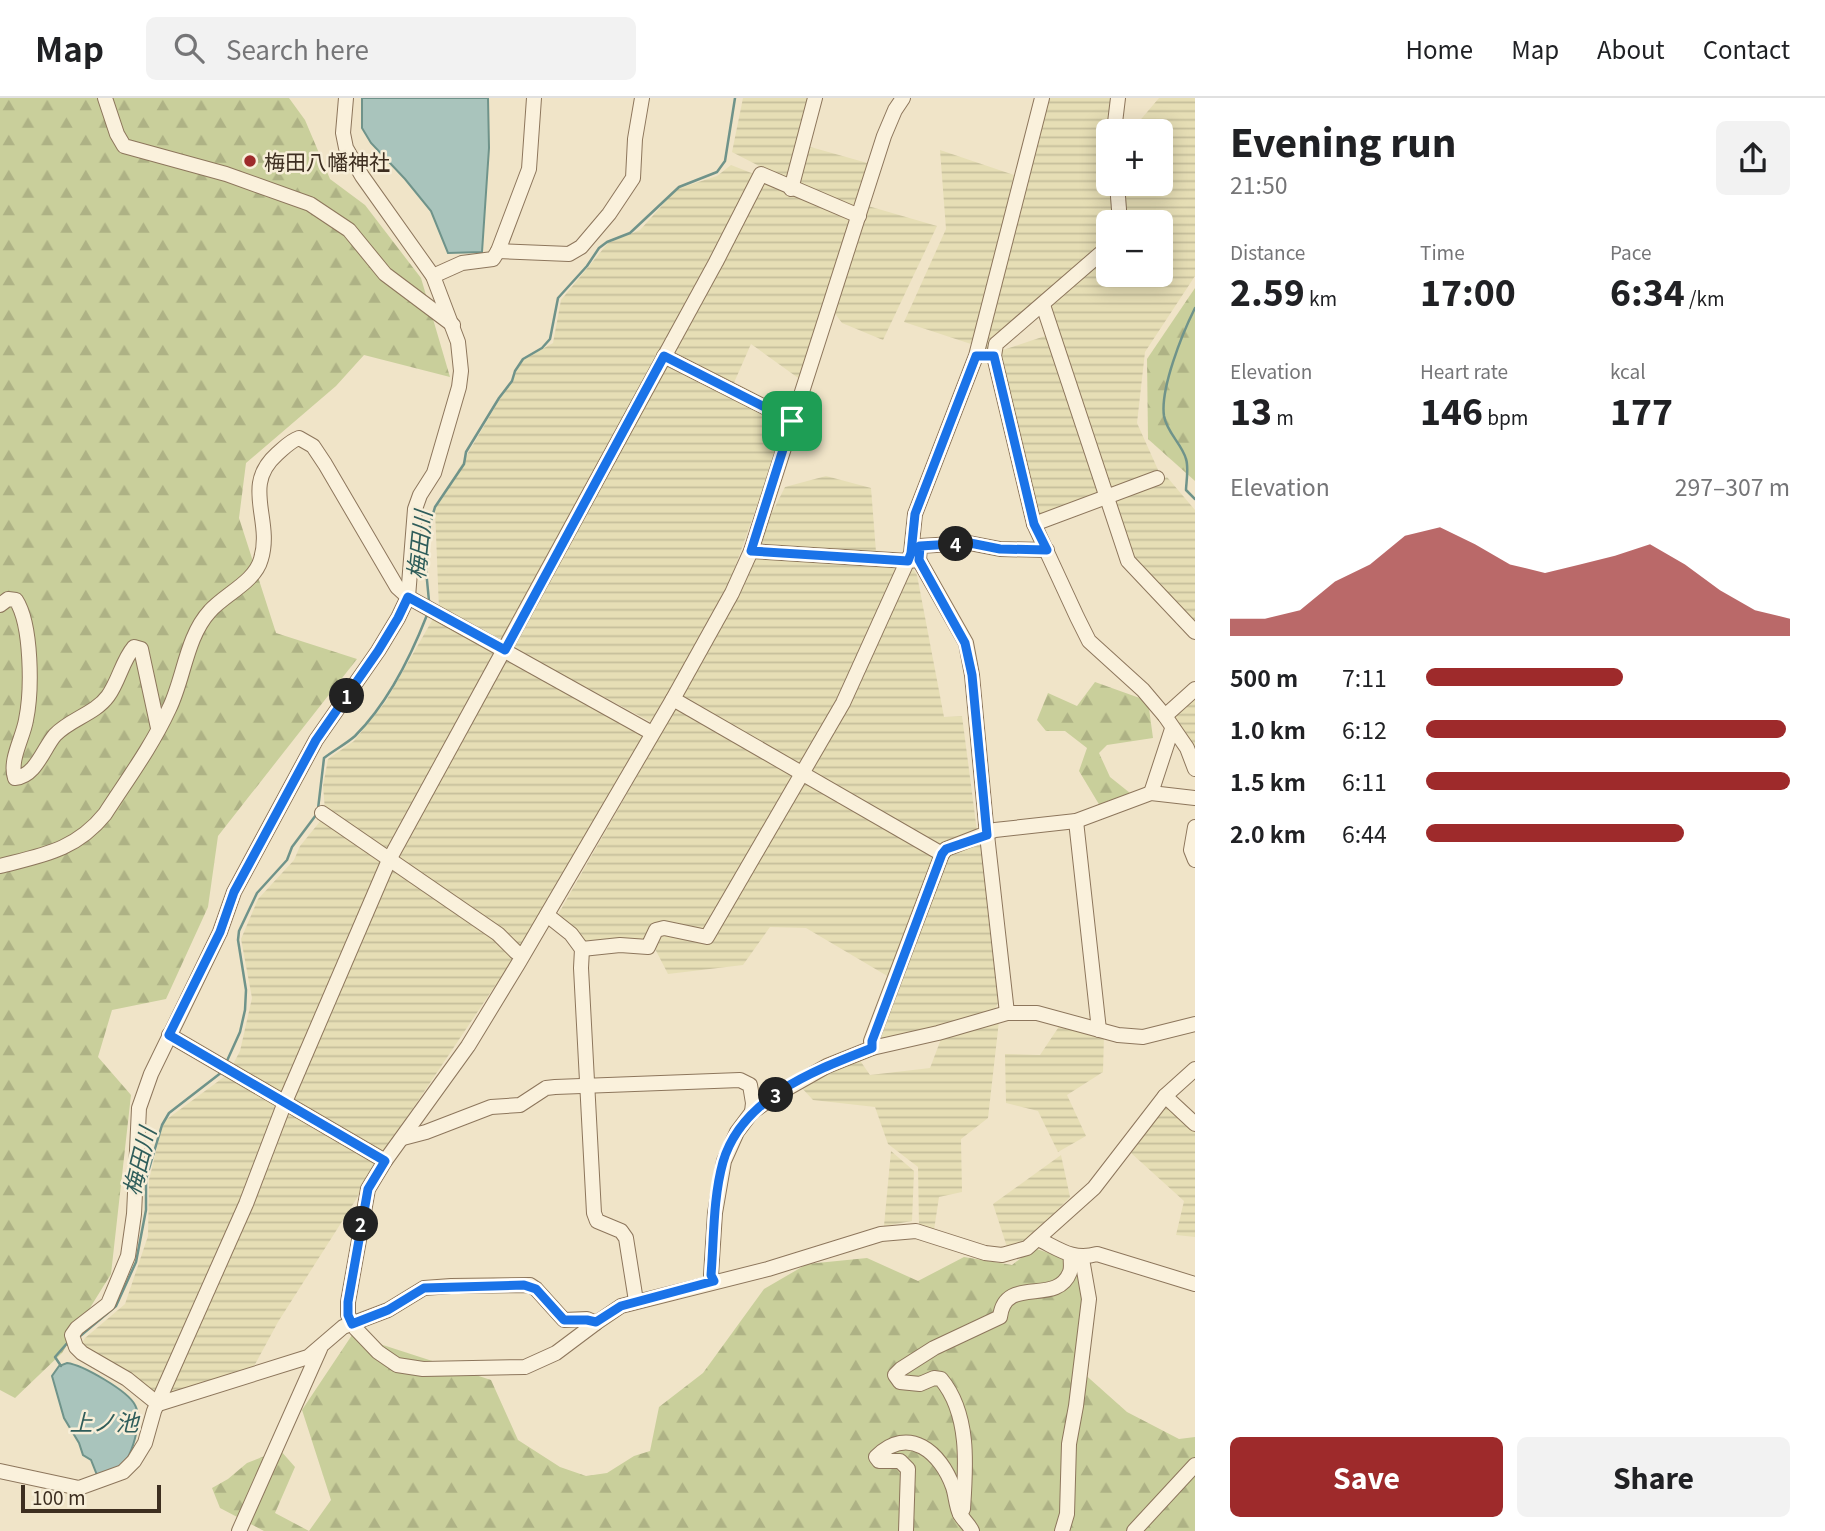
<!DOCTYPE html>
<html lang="en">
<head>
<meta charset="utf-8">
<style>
  body { margin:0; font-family:Georgia,"Noto Sans JP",serif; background:#f2f2f2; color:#202124; height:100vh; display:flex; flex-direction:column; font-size:26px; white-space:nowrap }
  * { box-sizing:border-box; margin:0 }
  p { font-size:23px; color:#757577 }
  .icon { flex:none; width:38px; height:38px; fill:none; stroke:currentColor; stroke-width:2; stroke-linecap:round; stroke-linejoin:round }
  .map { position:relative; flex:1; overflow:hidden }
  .sheet { display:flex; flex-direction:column; background:#fff; width:630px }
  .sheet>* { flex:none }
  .fabs { position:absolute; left:1096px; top:21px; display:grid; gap:14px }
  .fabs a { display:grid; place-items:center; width:77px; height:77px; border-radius:10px; background:#fff; box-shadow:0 4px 18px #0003; font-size:35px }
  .scale { position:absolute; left:21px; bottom:18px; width:140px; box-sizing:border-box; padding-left:7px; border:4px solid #3d2e20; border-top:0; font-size:19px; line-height:24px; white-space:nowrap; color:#3d2e20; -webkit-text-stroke:5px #f7eed8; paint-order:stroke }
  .pin { position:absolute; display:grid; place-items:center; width:60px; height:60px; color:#fff; margin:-30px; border-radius:14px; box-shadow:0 4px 10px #0006 }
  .km { position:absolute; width:35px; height:35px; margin:-18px; border-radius:50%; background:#222; color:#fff; font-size:19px; line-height:35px; text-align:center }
  .round { display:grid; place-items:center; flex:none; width:74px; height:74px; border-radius:10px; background:#f2f2f2 }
  .overview { display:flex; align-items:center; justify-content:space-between; height:119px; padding:0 35px }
  h1 { font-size:38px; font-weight:800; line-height:52px }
  .metrics { display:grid; grid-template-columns:repeat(3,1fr); gap:10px; height:119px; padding:7px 35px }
  .metrics div { display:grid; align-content:center }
  .metrics b { font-size:35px; font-weight:800 }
  .metrics small { font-size:19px; font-weight:400 }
  .metrics p { font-size:19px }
  .chart { height:196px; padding:14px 35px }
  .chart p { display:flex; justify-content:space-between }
  .chart svg { width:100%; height:126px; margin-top:7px; fill:#9e2a2b; opacity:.7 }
  .primary-button { display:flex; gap:14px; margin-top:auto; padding:14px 35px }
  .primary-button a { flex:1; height:80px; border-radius:10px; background:#9e2a2b; color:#fff; font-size:28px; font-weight:800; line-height:80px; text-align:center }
  .primary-button a+a { background:#f2f2f2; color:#202124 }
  ul { padding:0 35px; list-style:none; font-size:23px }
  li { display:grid; grid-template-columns:112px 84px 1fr; align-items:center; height:52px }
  li i { height:18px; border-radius:9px; background:#9e2a2b }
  header { display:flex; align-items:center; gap:42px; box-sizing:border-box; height:98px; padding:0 35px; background:#fff; border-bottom:2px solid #e0e0e0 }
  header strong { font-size:33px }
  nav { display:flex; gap:38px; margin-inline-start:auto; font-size:24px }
  .search { width:490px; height:63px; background:#f2f2f2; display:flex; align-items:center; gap:18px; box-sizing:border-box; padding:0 24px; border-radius:10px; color:#757577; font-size:26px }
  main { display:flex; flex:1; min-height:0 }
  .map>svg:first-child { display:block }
  .farmland { fill:url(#farmland-rules) }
  .forest { fill:url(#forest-firs) }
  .water { fill:#a9c4bc; stroke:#6f938a; stroke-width:2 }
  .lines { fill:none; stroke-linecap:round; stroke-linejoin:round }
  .stream { stroke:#6f938a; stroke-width:2.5 }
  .minor-casing { stroke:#8d765c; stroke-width:16 }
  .minor { stroke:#faf1dc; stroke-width:14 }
  .route-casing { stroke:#fff; stroke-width:14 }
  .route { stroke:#1a73e8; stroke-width:9 }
  .poi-dot { fill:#9e2a2b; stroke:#f7eed8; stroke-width:2.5 }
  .labels { text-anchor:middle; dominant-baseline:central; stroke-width:5; stroke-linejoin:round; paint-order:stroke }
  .poi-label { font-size:21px; fill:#3d2e20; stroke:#f7eed8; text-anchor:start }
  .water-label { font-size:23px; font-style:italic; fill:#2f5d5a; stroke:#f7eed8 }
</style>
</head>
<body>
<header>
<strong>Map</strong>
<div class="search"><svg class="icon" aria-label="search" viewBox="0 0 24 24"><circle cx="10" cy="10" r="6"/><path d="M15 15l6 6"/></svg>Search here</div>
<nav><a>Home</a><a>Map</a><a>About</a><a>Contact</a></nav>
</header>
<main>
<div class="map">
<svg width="1195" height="1433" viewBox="0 0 1195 1433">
  <defs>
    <pattern id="farmland-rules" width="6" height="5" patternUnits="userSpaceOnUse" patternTransform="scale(1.75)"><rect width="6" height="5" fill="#e6deb5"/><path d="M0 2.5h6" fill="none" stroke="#c6bf9b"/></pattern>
    <pattern id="forest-firs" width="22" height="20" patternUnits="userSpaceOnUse" patternTransform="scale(1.75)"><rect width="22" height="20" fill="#c9cf9b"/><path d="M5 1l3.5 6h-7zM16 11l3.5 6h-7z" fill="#aeb285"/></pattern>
  </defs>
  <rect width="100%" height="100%" fill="#f0e4c8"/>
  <g class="farmland">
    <path d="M 743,0 L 810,0 L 788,83 L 732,54 Z"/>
    <path d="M 1047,0 L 1113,0 L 1108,33 L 1108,86 L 1113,86 L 1115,124 L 1108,124 L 1108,143 L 991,244 L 987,253 L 981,253 Z"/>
    <path d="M 1159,0 L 1195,0 L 1195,178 L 1145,254 L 1137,325 L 1159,374 L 1109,394 L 1049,209 L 1108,157 L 1108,177 L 1160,177 L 1160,124 L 1127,124 L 1124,86 L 1160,86 L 1160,33 L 1131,33 Z"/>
    <path d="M 807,48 L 871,66 L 855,112 L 797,90 Z"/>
    <path d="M 940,52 L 1014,77 L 974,247 L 904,224 L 946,131 Z"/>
    <path d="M 731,67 L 754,76 L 754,82 L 502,544 L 439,512 L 435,411 L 523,262 L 553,245 L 561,202 L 608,145 L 640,132 L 677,91 L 717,78 Z"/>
    <path d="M 764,83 L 853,119 L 801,282 L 751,246 L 733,287 L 671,257 Z"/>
    <path d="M 868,108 L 937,128 L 883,242 L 842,225 L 833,213 Z"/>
    <path d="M 1048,237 L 1101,397 L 1040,420 L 1000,253 Z"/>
    <path d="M 667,263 L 786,326 L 727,492 L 651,624 L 514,551 L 512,545 Z"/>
    <path d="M 826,378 L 871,390 L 876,454 L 756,446 L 785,389 Z"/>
    <path d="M 1167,379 L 1195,412 L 1195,528 L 1130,461 L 1110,402 Z"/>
    <path d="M 751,459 L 903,468 L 853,575 L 801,670 L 679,599 Z"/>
    <path d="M 912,469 L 917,477 L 944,619 L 962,618 L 977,733 L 939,749 L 809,673 Z"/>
    <path d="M 434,519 L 497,552 L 389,755 L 325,712 L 323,688 L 328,661 L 354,643 L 386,603 Z"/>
    <path d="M 506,557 L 644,636 L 521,851 L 395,759 Z"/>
    <path d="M 1195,599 L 1195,659 L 1173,620 Z"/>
    <path d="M 677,608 L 797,675 L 706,834 L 656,828 L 646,844 L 589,847 L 556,820 Z"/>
    <path d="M 802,682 L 933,756 L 935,762 L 889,879 L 806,830 L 770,829 L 743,867 L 668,876 L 653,847 L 660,835 L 709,842 Z"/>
    <path d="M 322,721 L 381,762 L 381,768 L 281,998 L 232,968 L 240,953 L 252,900 L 241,841 L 258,801 L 294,762 L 300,748 Z"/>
    <path d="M 983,743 L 998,905 L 994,913 L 876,947 L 944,760 Z"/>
    <path d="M 394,769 L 494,840 L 513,861 L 383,1055 L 291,1002 L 388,772 Z"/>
    <path d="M 999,923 L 988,1020 L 961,1041 L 962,1094 L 939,1099 L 934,1132 L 919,1128 L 918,1069 L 888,1046 L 875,1009 L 813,1002 L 800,988 L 859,961 L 870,977 L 930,970 L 941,941 Z"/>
    <path d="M 1060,927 L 1104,937 L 1103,974 L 1067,997 L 1086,1038 L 1058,1054 L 1038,1013 L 1006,1005 L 1005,956 L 1040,957 Z"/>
    <path d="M 228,976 L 280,1008 L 157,1294 L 153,1295 L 81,1247 L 85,1240 L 125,1206 L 148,1138 L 149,1082 L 163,1024 Z"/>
    <path d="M 1165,1004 L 1195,1033 L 1195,1139 L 1176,1137 L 1184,1103 L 1131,1055 Z"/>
    <path d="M 290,1011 L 375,1063 L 357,1100 L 278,1224 L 253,1270 L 168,1296 Z"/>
    <path d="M 891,1053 L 914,1073 L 912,1123 L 884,1128 Z"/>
    <path d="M 1061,1057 L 1070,1099 L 1029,1141 L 1007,1149 L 993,1106 Z"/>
  </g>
  <g class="forest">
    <path d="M 0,0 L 289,0 L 305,22 L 330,81 L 365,107 L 421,180 L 450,279 L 364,257 L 336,288 L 246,365 L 239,420 L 276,535 L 357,561 L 218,738 L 208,809 L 166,901 L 112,912 L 98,959 L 131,997 L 111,1176 L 62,1255 L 15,1300 L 0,1292 Z"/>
    <path d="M 1195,190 L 1195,383 L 1148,341 L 1147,261 Z"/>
    <path d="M 1095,584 L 1148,603 L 1153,640 L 1107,647 L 1099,655 L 1110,679 L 1130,695 L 1100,708 L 1079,673 L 1087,650 L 1065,633 L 1046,633 L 1037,622 L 1048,595 L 1077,608 Z"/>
    <path d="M 1034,1150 L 1080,1166 L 1088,1181 L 1081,1273 L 1127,1314 L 1179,1341 L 1195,1339 L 1195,1433 L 309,1433 L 331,1402 L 302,1312 L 352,1237 L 491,1282 L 518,1342 L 560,1369 L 586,1378 L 607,1375 L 634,1358 L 650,1353 L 659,1309 L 703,1275 L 764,1191 L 807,1166 L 867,1160 L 918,1183 L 964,1159 L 1012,1167 Z"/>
    <path d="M 280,1352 L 295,1369 L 275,1415 L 309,1433 L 264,1433 L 220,1410 L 212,1390 L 228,1381 L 247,1365 Z"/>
  </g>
  <g class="water">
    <path d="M 362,0 L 488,0 L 489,50 L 482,154 L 448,155 L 431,113 L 405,81 L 371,45 L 362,30 Z"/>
    <path d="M 67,1265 C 83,1267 128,1293 135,1307 C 143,1322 132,1362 118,1371 C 112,1374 103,1375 97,1377 L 91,1362 L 83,1357 L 79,1345 L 64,1320 L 52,1278 L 59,1268 Z"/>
  </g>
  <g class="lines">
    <g class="stream">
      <path d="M 1195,210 C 1182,236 1160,291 1164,318 C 1167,335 1182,346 1186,361 C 1189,370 1186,386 1186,392 L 1195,401"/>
      <path d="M 429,503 L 426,472 L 430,426 L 435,409 L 464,366 L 466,354 L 499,300 L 512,283 L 515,273 L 523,261 L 542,250 L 550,241 L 558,200 L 587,168 L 599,150 L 607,144 L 630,135 L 679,89 L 717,74 L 725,63 L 735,0"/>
      <path d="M 318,711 L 324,660 C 334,652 346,646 355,638 C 387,606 411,558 427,517"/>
      <path d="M 226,965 L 240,934 L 245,912 L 246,892 L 238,842 L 239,833 L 257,795 L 287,762 L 292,749 L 316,717"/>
      <path d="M 79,1239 L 116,1208 L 136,1164 L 146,1112 L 146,1081 L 162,1027 L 169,1015 L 222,974"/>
      <path d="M 61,1268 L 55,1259 L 69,1243"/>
    </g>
    <defs>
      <g id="minor">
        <path d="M 105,0 L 117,36 L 124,48 L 226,76 L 310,106 L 349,132 L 385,176 L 453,227"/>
        <path d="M 346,0 L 343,35 L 346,50 L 362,78 L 433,178 L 458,244 L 461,273 L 459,289 L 434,375 L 420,397 L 415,411 L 408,499 L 398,520 L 378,553 L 316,642 L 234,794 L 220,834 L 151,976 L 139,1010 L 134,1116 L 128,1158 L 108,1206 L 77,1230 L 72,1237 L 76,1249 L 82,1255 L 127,1281 L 158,1306 L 308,1259 L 343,1229 L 388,1212 L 424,1190 L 451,1188 L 530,1187 L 536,1191 L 564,1222 L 587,1221 L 596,1225"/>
        <path d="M 903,0 L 895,12 L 884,38 L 751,453 L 732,495 L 673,601 L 518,866 L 468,948 L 385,1063 L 368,1091 L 348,1204 L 348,1217 L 356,1231 L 378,1254 L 397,1267 L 423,1271 L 525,1269 L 556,1255 L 596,1225 L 621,1208 L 768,1171 L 881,1136 L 916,1133 L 985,1155 L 1002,1157 L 1027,1150 L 1094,1090 L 1165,998 L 1195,971"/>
        <path d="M 1114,33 L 1118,0"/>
        <path d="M 1117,86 L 1120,124"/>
        <path d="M 791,91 L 815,0"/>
        <path d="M 1108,149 L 996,246 L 994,258 L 1034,426 L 1077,519 L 1089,543 L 1143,592 L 1165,618 L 1187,650 L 1195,671"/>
        <path d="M 498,153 L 569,156 L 581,149 L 609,116 L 633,80 L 635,41 L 642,0"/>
        <path d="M 433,178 L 462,165 L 493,161 L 498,153 L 529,71 L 534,0"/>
        <path d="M 1043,207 L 1128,463 L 1195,534"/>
        <path d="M 664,258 L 792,323"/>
        <path d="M 1034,426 L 1157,380"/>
        <path d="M 751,453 L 908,463 L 919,462 L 920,448 L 969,445 L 1000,451 L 1047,452"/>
        <path d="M 919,462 L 966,545 L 972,577 L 987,737 L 1007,915"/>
        <path d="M 0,507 L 8,501 L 16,502 C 32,527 32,593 26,622 C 23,640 9,662 15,680 C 36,678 43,651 55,637 C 70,621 95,616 108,598 C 119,583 122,563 134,549 L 141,551 L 158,630"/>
        <path d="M 673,601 L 942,756"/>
        <path d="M 1165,618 L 1195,591"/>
        <path d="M 1151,695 L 1172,631"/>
        <path d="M 322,715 L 498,836 L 516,854 L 523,856"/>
        <path d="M 1076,723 L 1099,932"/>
        <path d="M 1195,729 L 1191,752 L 1195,762"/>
        <path d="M 0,768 C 43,757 76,752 105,716 C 127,682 152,648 169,611 C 184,581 186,539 210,513 C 225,496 255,484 261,461 C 273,421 241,388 277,356 C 284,350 290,343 299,340 L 313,348 L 325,366 L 397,489 L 408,499 L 652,635"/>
        <path d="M 547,817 L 571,836 L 582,851 L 581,870 L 594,1115 L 597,1123 L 621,1133 L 626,1140 L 636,1203"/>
        <path d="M 582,851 L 620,847 L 648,849 L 656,832 L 664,830 L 707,839 L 843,605 L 911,455 L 915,416 L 976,258 L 1042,0"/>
        <path d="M 169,937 L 385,1063"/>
        <path d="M 872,950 L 871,943 L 942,756 L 946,751 L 995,732 L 1076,723 L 1151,695 L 1195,700"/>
        <path d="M 1165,998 L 1195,1026"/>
        <path d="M 403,1040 L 426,1034 L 491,1009 L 520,1007 L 546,990 L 555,989 L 740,982 L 750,987 L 753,1005 L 752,1014"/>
        <path d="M 1038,1141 C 1059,1151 1073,1163 1097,1156 L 1195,1186"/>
        <path d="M 714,1183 L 711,1177 L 715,1115 L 724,1063 L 737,1034 L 752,1014 L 781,994 L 827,968 L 872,950 L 938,935 L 1007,915 L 1037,915 L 1118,937 L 1143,939 L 1195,926"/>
        <path d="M 0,1373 L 79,1390 L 123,1374 L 134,1363 L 145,1345 L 154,1313 L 246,1106 L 285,1004 L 389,762 L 716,164 L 761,76 L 859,118"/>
        <path d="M 960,1416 L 963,1411 C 966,1368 970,1316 941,1281 L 934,1280 L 920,1286 L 900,1284 L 895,1277 L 901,1271 L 934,1250 L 1000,1219 C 1005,1176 1057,1209 1070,1174 C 1072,1169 1070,1163 1071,1158"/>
        <path d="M 239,1433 L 320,1251"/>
        <path d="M 906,1433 L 908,1371 L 900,1363 L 879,1363 L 876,1359 C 909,1326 941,1355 953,1389 C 956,1398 956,1408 960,1416 C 963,1422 969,1426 972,1433"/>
        <path d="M 1062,1433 L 1067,1416 L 1069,1346 L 1076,1308 L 1089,1201 L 1082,1161"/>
        <path d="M 1134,1433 L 1195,1367"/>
      </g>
    </defs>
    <use href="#minor" class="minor-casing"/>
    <use href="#minor" class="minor"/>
  </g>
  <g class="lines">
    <defs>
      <path id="route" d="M 664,258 L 792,323 L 751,453 L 908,463 L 911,455 L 915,416 L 976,258 L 994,258 L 1034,426 L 1047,452 L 1000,451 L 970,445 L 920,448 L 919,462 L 965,545 L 972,577 L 987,737 L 946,751 L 942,756 L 872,943 L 872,950 C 816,972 742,999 723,1064 C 713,1100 714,1140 711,1177 L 714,1183 L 621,1208 L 596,1224 L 587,1222 L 564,1222 L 536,1191 L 524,1187 L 424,1190 L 388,1212 L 352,1226 L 348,1217 L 348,1204 L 368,1091 L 385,1063 L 169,937 L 220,834 L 234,794 L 316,642 L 378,553 L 398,520 L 408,499 L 505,552 Z"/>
    </defs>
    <use href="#route" class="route-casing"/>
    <use href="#route" class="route"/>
  </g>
  <circle class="poi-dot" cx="250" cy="63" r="7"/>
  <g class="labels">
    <g class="poi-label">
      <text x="264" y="63">梅田八幡神社</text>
    </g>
    <g class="water-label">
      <text transform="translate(418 447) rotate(-84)">梅田川</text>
      <text transform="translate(138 1063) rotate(-76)">梅田川</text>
      <text x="104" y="1323">上ノ池</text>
    </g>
  </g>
</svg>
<div class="fabs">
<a>+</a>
<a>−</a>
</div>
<div class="scale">100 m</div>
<div class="pin" style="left:792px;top:323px;background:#1e9e55"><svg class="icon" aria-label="arrive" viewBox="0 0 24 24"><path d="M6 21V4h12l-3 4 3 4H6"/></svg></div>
<b class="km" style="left:347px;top:598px">1</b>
<b class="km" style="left:361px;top:1126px">2</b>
<b class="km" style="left:776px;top:997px">3</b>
<b class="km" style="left:956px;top:446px">4</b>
</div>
<section class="sheet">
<div class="overview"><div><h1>Evening run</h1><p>21:50</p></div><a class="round"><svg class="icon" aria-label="share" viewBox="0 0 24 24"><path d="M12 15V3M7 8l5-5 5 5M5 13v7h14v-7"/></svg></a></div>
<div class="metrics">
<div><p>Distance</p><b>2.59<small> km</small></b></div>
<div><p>Time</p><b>17:00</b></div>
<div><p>Pace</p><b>6:34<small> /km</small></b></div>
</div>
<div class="metrics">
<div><p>Elevation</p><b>13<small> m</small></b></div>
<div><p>Heart rate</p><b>146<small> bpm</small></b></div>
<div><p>kcal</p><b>177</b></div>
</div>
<div class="chart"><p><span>Elevation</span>297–307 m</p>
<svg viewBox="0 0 160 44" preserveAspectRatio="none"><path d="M0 44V38L10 38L20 35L30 25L40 19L50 9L60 6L70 12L80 19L90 22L100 19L110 16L120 12L130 19L140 28L150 35L160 38V44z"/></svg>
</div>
<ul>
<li><b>500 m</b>7:11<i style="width:54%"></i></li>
<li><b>1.0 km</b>6:12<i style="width:99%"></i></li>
<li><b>1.5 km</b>6:11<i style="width:100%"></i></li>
<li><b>2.0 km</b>6:44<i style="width:71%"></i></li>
</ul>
<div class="primary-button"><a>Save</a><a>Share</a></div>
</section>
</main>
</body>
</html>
